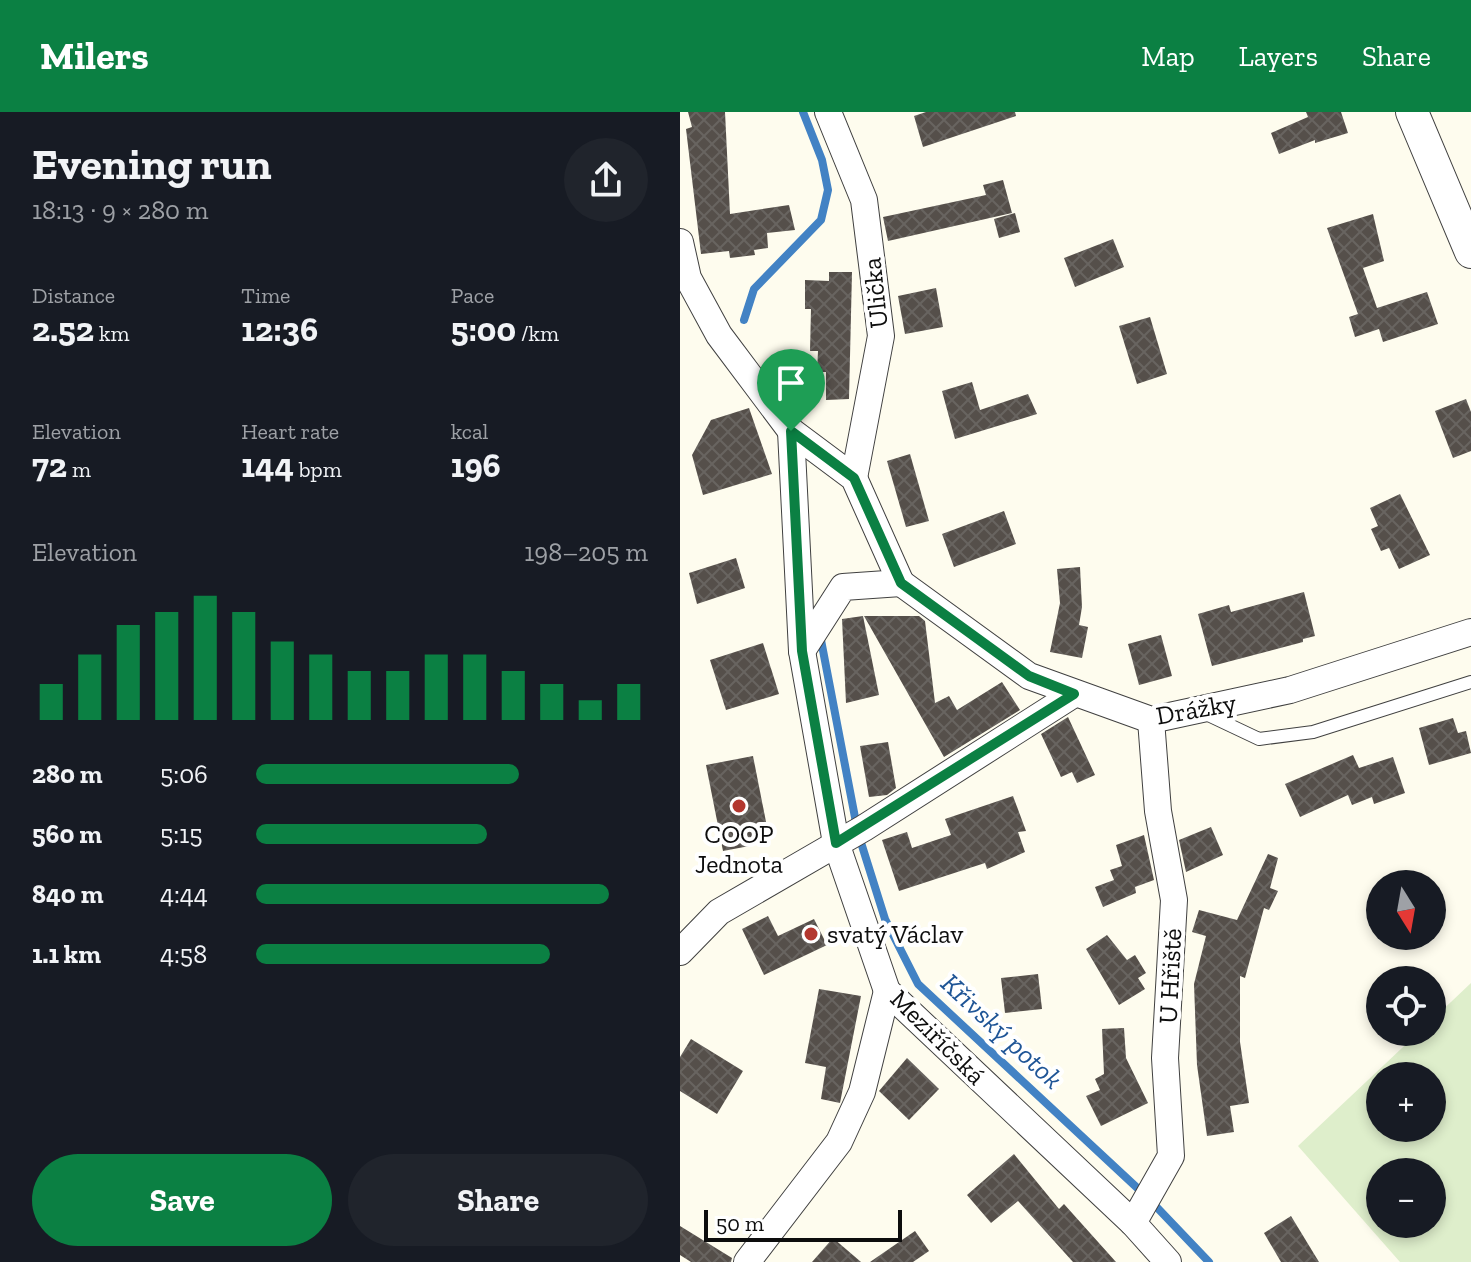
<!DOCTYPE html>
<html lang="en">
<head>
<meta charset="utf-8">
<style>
  body { margin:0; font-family:"Zilla Slab",serif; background:#20242c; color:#f1f3f6; height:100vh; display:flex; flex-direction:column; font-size:30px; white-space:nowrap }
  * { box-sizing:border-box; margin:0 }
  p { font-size:26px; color:#9ea1a6 }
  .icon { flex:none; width:44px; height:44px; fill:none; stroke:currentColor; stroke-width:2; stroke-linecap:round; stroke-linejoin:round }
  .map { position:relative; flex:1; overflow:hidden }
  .sheet { display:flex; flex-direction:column; background:#171b24; width:680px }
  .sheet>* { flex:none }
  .needle { width:52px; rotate:169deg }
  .controls { position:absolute; left:686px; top:758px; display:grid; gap:16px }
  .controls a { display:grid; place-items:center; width:80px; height:80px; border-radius:50%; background:#171b24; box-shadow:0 4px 12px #0003; font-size:40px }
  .scale { position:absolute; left:24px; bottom:20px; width:198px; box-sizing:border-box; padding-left:8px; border:4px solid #0d0d0d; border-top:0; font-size:22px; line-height:28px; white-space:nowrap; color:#0d0d0d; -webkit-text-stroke:6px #fff; paint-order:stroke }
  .pin { position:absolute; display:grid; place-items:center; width:68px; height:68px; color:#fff; margin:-82px -34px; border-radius:50% 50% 50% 0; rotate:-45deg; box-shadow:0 0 8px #0007 }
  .pin .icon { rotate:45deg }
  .round { display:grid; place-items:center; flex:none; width:84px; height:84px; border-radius:42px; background:#20242c }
  .overview { display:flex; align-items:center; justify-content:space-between; height:136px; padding:0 32px }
  h1 { font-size:44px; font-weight:800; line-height:60px }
  .stats { display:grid; grid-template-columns:repeat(3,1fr); gap:12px; height:136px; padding:8px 32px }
  .stats div { display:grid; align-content:center }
  .stats b { font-size:34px; font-weight:800 }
  .stats small { font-size:22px; font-weight:400 }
  .stats p { font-size:22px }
  .chart { height:224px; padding:16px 32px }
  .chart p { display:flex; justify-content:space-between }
  .chart svg { width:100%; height:144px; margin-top:8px; stroke:#0b8043; stroke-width:6 }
  .action { display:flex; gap:16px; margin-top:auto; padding:16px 32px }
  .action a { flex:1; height:92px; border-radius:48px; background:#0b8043; color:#fff; font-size:32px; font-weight:800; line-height:92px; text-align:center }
  .action a+a { background:#20242c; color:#f1f3f6 }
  ul { padding:0 32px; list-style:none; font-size:26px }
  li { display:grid; grid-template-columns:128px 96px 1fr; align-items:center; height:60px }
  li i { height:20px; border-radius:10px; background:#0b8043 }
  header { display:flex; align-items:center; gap:48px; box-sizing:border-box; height:112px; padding:0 40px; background:#0b8043; color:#fff }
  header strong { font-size:38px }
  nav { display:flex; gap:44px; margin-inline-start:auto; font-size:28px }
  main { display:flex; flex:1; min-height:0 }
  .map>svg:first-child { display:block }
  .pitch { fill:#deeecb; fill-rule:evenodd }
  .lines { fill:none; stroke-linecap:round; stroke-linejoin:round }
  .stream { stroke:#4282c4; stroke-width:8 }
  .building { fill:url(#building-cross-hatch) }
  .service-casing { stroke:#404040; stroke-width:14 }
  .minor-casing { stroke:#404040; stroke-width:28 }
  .tertiary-casing { stroke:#404040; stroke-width:34 }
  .service { stroke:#fff; stroke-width:12 }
  .minor { stroke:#fff; stroke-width:26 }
  .tertiary { stroke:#fff; stroke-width:32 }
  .route-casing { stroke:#fff; stroke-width:16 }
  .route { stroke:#0b8043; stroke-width:10 }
  .poi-dot { fill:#b3372f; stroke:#fff; stroke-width:3 }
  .labels { text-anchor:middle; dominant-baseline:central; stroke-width:8; stroke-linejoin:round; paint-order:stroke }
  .street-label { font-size:26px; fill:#0d0d0d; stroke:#fff }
  .poi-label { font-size:26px; fill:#0d0d0d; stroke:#fff }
  .water-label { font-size:28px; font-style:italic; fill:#1f5596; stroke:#fff }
</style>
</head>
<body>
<header>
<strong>Milers</strong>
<nav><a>Map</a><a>Layers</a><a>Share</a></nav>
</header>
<main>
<section class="sheet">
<div class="overview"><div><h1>Evening run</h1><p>18:13 · 9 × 280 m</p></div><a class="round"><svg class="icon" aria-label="share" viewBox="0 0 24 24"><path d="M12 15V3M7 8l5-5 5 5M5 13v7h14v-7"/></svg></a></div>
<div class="stats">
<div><p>Distance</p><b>2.52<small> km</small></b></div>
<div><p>Time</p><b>12:36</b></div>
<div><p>Pace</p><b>5:00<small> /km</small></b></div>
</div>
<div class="stats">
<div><p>Elevation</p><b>72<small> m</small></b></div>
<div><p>Heart rate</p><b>144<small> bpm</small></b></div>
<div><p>kcal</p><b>196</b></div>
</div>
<div class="chart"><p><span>Elevation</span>198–205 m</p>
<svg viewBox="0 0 160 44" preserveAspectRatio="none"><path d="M5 44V33M15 44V24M25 44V15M35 44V11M45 44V6M55 44V11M65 44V20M75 44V24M85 44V29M95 44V29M105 44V24M115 44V24M125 44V29M135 44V33M145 44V38M155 44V33"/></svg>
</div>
<ul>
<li><b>280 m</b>5:06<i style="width:67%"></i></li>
<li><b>560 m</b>5:15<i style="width:59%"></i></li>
<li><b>840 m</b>4:44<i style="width:90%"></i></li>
<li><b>1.1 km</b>4:58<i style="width:75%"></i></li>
</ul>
<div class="action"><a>Save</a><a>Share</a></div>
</section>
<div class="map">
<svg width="791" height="1150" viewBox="0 0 791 1150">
  <defs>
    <pattern id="building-cross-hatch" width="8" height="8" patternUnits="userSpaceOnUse" patternTransform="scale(2)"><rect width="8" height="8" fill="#554f4a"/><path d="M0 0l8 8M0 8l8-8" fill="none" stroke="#686460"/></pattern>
  </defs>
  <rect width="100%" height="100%" fill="#fefcee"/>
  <path class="pitch" d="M 791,871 L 791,1150 L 720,1150 L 618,1034 L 739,920 L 752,920 L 752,908 ZM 700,964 L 752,964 L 752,1016 L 700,1016 ZM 700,1060 L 752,1060 L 752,1112 L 700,1112 Z"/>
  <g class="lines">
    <g class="stream">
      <path d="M 64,208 L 74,177 L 141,108 L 148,78 L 142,48 L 123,0"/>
      <path d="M 141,528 L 178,721 L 205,807 L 238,872 L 467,1085 L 529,1150"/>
    </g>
  </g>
  <g class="building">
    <path d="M 8,0 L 45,0 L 50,102 L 109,93 L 115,118 L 87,121 L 88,136 L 74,138 L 75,143 L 50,146 L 49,139 L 21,142 L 6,17 L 12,15 Z"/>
    <path d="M 246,0 L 335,0 L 336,4 L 243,35 L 234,4 Z"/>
    <path d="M 626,0 L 661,0 L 668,21 L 635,31 L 635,28 L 599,42 L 591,21 L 628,5 Z"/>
    <path d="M 323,68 L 332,101 L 208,129 L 203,105 L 306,83 L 303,73 Z"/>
    <path d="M 335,101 L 340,120 L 319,126 L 314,107 Z"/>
    <path d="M 693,102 L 704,149 L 683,156 L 697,196 L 747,180 L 758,212 L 703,230 L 699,217 L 675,225 L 669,205 L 678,202 L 647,116 Z"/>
    <path d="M 433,127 L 444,155 L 395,175 L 384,146 Z"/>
    <path d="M 149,160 L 172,160 L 169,287 L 146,288 L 146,260 L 137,260 L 138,239 L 130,239 L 131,197 L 125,197 L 125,168 L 149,169 Z"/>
    <path d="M 256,176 L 263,215 L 225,222 L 218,184 Z"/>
    <path d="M 470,205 L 487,262 L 457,272 L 439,214 Z"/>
    <path d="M 292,270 L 300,298 L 348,282 L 357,302 L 275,327 L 262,279 Z"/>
    <path d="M 786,287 L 791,300 L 791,339 L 773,346 L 755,299 Z"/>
    <path d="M 69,296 L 92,362 L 23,383 L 12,343 L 31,308 Z"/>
    <path d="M 230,342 L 249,409 L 226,415 L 207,349 Z"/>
    <path d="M 720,382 L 750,443 L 719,457 L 709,436 L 701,439 L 691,417 L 698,414 L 690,396 Z"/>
    <path d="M 324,399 L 336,432 L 274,455 L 262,422 Z"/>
    <path d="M 56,446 L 65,476 L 17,492 L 9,461 Z"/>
    <path d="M 400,455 L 402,495 L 399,513 L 408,515 L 402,546 L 370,540 L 380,491 L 377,457 Z"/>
    <path d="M 624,480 L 635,524 L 623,527 L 623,530 L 532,554 L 518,502 L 549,493 L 551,500 Z"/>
    <path d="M 183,504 L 199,583 L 166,591 L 162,507 Z"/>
    <path d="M 184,504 L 239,504 L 245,509 L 255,591 L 269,584 L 277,598 L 322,570 L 340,598 L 264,645 Z"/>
    <path d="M 481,523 L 492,564 L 459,573 L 448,532 Z"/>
    <path d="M 83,531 L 99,582 L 46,598 L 30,548 Z"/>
    <path d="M 388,605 L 415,663 L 397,671 L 392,660 L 381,665 L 361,622 Z"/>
    <path d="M 773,606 L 778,621 L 786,619 L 791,641 L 749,653 L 739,616 Z"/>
    <path d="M 208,630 L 216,676 L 207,683 L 189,685 L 180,634 Z"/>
    <path d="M 673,643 L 679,656 L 713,645 L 725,681 L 694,692 L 692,685 L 672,693 L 668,683 L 620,705 L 605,672 Z"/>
    <path d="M 73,644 L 90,730 L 43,739 L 26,653 Z"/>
    <path d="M 333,684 L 346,719 L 338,720 L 345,740 L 307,757 L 305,751 L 219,779 L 202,728 L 227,720 L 232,736 L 271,723 L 265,707 Z"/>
    <path d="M 531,715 L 543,743 L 506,760 L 499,728 Z"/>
    <path d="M 464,723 L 474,768 L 455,775 L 456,781 L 423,795 L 415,775 L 434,768 L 430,758 L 442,754 L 436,733 Z"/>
    <path d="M 588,742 L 598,746 L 590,776 L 598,779 L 589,798 L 584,796 L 565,866 L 560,864 L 560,930 L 569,991 L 550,994 L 554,1020 L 527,1024 L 517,953 L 514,872 L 526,824 L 512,820 L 519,798 L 557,808 Z"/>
    <path d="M 88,804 L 98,824 L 134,807 L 147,833 L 84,863 L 62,817 Z"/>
    <path d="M 427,823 L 447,848 L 455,843 L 466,861 L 458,866 L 465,877 L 439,893 L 406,837 Z"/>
    <path d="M 358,862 L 362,897 L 325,901 L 321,866 Z"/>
    <path d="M 139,877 L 181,884 L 160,991 L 141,987 L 146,955 L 125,951 Z"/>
    <path d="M 444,916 L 446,946 L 468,991 L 421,1014 L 406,984 L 420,978 L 415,967 L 424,962 L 422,917 Z"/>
    <path d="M 11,927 L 63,959 L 37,1002 L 0,979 L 0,945 Z"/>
    <path d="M 227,946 L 259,977 L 229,1008 L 199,979 Z"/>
    <path d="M 334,1042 L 379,1097 L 384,1092 L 436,1150 L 393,1150 L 338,1089 L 311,1111 L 287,1083 Z"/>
    <path d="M 611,1104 L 639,1150 L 601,1150 L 584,1121 Z"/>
    <path d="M 0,1114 L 52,1146 L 51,1150 L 11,1150 L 0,1143 Z"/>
    <path d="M 235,1119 L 249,1139 L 233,1150 L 190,1150 Z"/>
    <path d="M 153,1126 L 181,1150 L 132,1150 Z"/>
  </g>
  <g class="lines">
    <defs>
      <path id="service" d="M 524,601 L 579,627 L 633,620 L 791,570"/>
      <g id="minor">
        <path d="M 148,0 L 184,88 L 201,224 L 174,366"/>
        <path d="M 0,130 L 8,166 L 39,223 L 111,319 L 174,366 L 221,471"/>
        <path d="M 111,319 L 122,539 L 156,731 L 207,879 L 453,1111 L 488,1150"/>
        <path d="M 221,471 L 349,564 L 471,608 L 610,578 L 791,520"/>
        <path d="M 122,539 L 163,475 L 221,471"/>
        <path d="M 0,840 L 39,800 L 184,716 L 394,582"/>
        <path d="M 453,1111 L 491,1044 L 485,946 L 494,788 L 478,699 L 471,608"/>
        <path d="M 67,1150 L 159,1030 L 182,980 L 207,879"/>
      </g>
      <path id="tertiary" d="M 732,0 L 791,140"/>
    </defs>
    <use href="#service" class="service-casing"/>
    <use href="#minor" class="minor-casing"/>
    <use href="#tertiary" class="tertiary-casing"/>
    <use href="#service" class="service"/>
    <use href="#minor" class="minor"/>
    <use href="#tertiary" class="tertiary"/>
  </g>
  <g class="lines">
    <defs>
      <path id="route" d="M 111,319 L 174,366 L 221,471 L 349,564 L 394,582 L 156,731 L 122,539 Z"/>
    </defs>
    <use href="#route" class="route-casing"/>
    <use href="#route" class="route"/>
  </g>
  <g class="poi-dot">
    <circle cx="59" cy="694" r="8"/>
    <circle cx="131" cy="822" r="8"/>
  </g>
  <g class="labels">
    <g class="street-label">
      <text transform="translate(195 181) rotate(-96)">Ulička</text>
      <text transform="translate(516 597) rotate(-10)">Drážky</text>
      <text transform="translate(490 864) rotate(-87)">U Hřiště</text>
      <text transform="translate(258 925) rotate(45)">Meziříčská</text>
    </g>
    <g class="poi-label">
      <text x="59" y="722">COOP<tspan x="59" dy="30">Jednota</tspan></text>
      <text x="147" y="822" text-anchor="start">svatý Václav</text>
    </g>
    <g class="water-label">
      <text transform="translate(322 919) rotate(43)">Křivský potok</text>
    </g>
  </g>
</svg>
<div class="controls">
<a><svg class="needle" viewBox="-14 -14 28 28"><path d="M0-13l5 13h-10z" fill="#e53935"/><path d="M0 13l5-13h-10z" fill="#9ea1a6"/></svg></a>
<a><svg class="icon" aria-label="locate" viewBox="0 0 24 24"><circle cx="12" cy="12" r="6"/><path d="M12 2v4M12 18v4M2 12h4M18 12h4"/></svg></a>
<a>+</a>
<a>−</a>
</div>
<div class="scale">50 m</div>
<div class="pin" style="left:111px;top:319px;background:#1e9e55"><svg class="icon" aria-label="arrive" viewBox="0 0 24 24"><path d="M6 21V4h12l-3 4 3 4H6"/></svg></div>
</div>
</main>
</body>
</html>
